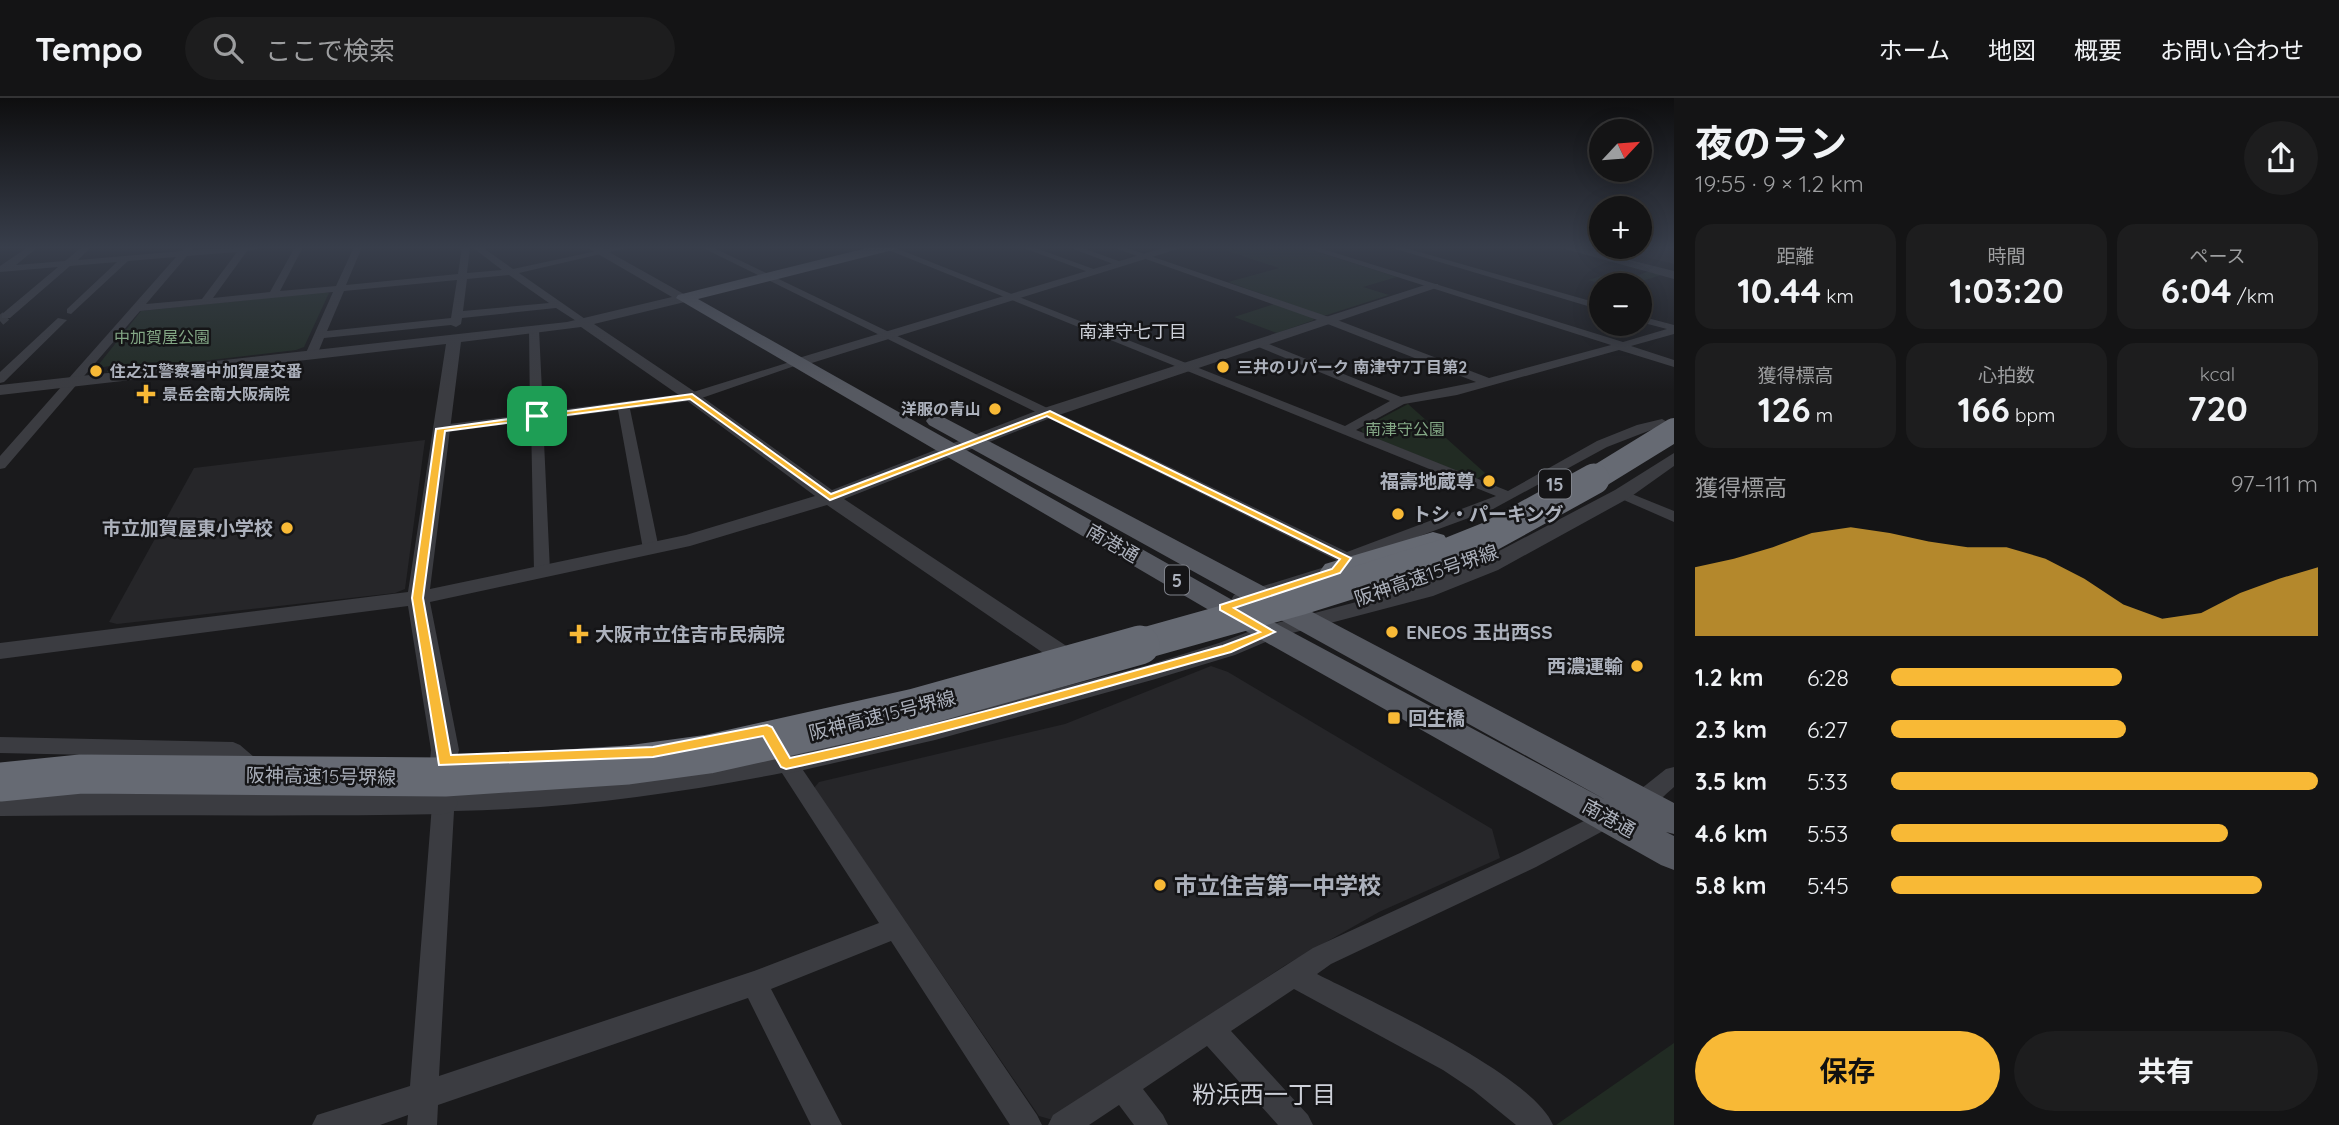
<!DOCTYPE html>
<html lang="ja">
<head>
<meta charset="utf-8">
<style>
  body { margin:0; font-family:Quicksand,"Noto Sans JP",sans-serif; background:#1d1d1e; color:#f1f3f6; height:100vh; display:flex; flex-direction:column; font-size:26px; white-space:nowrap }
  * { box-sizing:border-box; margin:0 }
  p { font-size:23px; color:#9d9ea0 }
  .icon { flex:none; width:38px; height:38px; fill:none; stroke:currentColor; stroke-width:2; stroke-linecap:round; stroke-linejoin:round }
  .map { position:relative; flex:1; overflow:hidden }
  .sheet { display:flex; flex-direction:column; background:#141415; width:665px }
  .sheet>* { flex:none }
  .needle { width:46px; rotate:64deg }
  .tools { position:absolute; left:1589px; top:21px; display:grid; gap:14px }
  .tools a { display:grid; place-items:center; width:63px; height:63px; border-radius:50%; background:#141415; box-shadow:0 4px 18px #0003,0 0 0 2px #333334; font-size:35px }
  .pin { position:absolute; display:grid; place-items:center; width:60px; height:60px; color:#fff; margin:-30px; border-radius:14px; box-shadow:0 4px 10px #0006 }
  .round { display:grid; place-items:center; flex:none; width:74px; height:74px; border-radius:37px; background:#1d1d1e }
  .summary { display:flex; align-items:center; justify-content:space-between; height:119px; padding:0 21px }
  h1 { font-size:38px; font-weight:700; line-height:52px }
  .stats { display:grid; grid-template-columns:repeat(3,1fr); gap:10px; height:119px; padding:7px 21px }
  .stats div { display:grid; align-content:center; border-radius:18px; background:#1d1d1e; text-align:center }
  .stats b { font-size:35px; font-weight:700 }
  .stats small { font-size:19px; font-weight:400 }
  .stats p { font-size:19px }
  .chart { height:196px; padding:14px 21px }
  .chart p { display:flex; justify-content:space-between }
  .chart svg { width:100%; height:126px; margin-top:7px; fill:#f8b936; opacity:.7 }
  .cta { display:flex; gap:14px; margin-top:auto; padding:14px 21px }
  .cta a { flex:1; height:80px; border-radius:42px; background:#f8b936; color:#111; font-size:28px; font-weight:700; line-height:80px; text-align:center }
  .cta a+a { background:#1d1d1e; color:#f1f3f6 }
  ul { padding:0 21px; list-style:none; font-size:23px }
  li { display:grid; grid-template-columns:112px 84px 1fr; align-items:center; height:52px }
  li i { height:18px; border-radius:9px; background:#f8b936 }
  header { display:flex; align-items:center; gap:42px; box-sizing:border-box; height:98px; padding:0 35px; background:#141415; border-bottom:2px solid #333334 }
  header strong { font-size:33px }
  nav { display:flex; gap:38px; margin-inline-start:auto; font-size:24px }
  .search { width:490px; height:63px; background:#1d1d1e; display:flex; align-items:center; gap:18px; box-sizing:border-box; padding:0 24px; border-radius:38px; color:#9d9ea0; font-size:26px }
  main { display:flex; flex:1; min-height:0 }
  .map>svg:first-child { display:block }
  .built { fill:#262629 }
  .green { fill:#212b23 }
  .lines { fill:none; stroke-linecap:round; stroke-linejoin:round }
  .minor-tunnel { stroke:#37383c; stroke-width:10; stroke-dasharray:10 5; stroke-linecap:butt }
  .minor { fill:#3b3c41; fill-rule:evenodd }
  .tertiary { fill:#3b3c41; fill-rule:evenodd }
  .primary { fill:#565961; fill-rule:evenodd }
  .motorway { fill:#666a73; fill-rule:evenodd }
  .motorway-bridge-far2 { stroke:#666a73; stroke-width:24 }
  .motorway-bridge-far1 { stroke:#666a73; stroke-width:31 }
  .motorway-bridge { stroke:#666a73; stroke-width:39 }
  .route { fill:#f8b936; stroke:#fff; stroke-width:2; fill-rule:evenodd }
  .poi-dot { fill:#f8b936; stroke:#151517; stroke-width:2.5 }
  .labels { text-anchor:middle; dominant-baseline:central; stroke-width:5; stroke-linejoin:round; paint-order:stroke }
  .far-park-label { font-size:16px; fill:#83a785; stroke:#151517 }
  .far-poi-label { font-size:16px; font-weight:bold; fill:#acb1bc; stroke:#151517; text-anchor:start }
  .far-neighbourhood-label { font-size:18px; fill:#cdd0d8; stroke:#151517 }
  .shield { fill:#151517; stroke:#7f828a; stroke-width:2 }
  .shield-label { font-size:18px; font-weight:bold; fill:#acb1bc }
  .poi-label { font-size:19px; font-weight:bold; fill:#acb1bc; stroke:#151517; text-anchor:start }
  .street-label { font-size:19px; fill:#acb1bc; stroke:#151517 }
  .near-poi-label { font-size:23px; font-weight:bold; fill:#acb1bc; stroke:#151517; text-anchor:start }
  .near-neighbourhood-label { font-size:24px; fill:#cdd0d8; stroke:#151517 }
</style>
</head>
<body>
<header>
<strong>Tempo</strong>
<div class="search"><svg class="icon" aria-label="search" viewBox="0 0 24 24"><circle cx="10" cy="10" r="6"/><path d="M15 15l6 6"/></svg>ここで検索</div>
<nav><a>ホーム</a><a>地図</a><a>概要</a><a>お問い合わせ</a></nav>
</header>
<main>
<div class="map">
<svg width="1674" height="1027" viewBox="0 0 1674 1027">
  <rect width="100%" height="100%" fill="#1a1a1c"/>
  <g class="built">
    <path d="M 1605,149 L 1674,149 L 1674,166 Z"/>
    <path d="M 425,342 L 405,491 L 395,495 L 117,526 L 109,524 L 194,370 Z"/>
    <path d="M 1211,568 L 1228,574 L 1492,731 L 1500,760 L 1379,814 L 1284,868 L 1053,1022 L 1039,1018 L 814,690 L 819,684 L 1065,626 Z"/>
  </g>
  <g class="green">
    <path d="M 1234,149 L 1301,149 L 1397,179 L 1363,189 L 1389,197 L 1327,217 L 1321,217 L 1228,184 L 1279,170 L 1224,152 Z"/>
    <path d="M 1622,172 L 1638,177 L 1649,173 L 1661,177 C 1635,186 1615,190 1588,182 Z"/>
    <path d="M 324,194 L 329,195 L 304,249 L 296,252 L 107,274 L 110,268 L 96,270 L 141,213 Z"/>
    <path d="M 1274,206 L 1312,219 L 1314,222 L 1277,235 L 1234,219 Z"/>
    <path d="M 1408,306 L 1485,375 L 1477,381 L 1363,335 L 1361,331 Z"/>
    <path d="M 1674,945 L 1674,1027 L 1556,1027 Z"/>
  </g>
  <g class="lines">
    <path class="minor-tunnel" d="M 0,223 L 6,218"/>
    <g class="minor">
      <path d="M 28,149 L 38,149 L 16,167 L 65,163 L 82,149 L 91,149 L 78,162 L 182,153 L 185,149 L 194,149 L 192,152 L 265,149 L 247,153 L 213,200 L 270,194 L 295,149 L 303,149 L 280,193 L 336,188 L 354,149 L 362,149 L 346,187 L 458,176 L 462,149 L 470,149 L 467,175 L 502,172 L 472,149 L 482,149 L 513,171 L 615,149 L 631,149 L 519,175 L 588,223 L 589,225 L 584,228 L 556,210 L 462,220 L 461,226 L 456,229 L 451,227 L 324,240 L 317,257 L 311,260 L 305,257 L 333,194 L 140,213 L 5,370 L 0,371 L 0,358 L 176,159 L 128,163 L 71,216 L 67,215 L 67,211 L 117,164 L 70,168 L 10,220 L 2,220 L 2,216 L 58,169 L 0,174 L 0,168 ZM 237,154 L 202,201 L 146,206 L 187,158 ZM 509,177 L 549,205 L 463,213 L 467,181 ZM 457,182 L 451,220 L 327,233 L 344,193 Z"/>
      <path d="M 701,149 L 712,149 L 1347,454 L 1496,398 L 881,149 L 893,149 L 1345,328 L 1390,303 L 1256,248 L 1256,244 L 1264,244 L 1401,299 L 1476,284 L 1320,223 L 1112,149 L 1124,149 L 1332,220 L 1489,280 L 1611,247 L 1303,149 L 1316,149 L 1623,244 L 1667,231 L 1640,224 L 1640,218 L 1674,227 L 1674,236 L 1631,248 L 1674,262 L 1674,269 L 1619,252 L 1457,297 L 1404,306 L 1356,332 L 1508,393 L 1597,343 L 1637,327 L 1662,321 L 1669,325 L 1607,349 L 1493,411 L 1352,463 L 1346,471 L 1340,473 L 1332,468 L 1336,462 Z"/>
      <path d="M 1021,149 L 1033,149 L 1099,173 L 1091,175 Z"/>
      <path d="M 1068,149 L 1080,149 L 1124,165 L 1116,167 Z"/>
      <path d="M 1389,149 L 1402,149 L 1601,206 L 1601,212 Z"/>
      <path d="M 58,220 L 67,222 L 4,284 L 0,285 L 0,274 Z"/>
      <path d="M 534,228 L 539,231 L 543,314 L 690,295 L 793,263 L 803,265 L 696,302 L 630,311 L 659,451 L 651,456 L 643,451 L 618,312 L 543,322 L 550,473 L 542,478 L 534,473 L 531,323 L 441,335 L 434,331 L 441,327 L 530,316 L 529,231 Z"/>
      <path d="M 1622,392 L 1674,413 L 1674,424 L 1617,399 L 1615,396 Z"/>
      <path d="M 0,639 L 233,644 L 240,647 L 262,666 L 258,672 L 251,674 L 228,660 L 0,655 Z"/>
      <path d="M 781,648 L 788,650 L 1037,1017 L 1042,1027 L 1010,1027 L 891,843 L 771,891 L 842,1027 L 811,1027 L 748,900 L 438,1007 L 437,1027 L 407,1027 L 408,1017 L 380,1027 L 312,1027 L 317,1017 L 410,988 L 433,694 L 436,688 L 444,685 L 452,688 L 455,696 L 616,685 L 773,660 L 771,656 L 774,650 ZM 782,675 L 879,825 L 754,873 L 439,978 L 454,713 C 565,711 674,696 782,675 Z"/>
      <path d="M 1674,669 L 1674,689 C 1662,699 1649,716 1632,710 L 1629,704 L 1632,698 L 1666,671 Z"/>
      <path d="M 1608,711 L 1616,714 L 1619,720 L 1616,726 L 1536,769 L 1331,866 L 1317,876 C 1370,903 1532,976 1553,1027 L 1516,1027 L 1473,992 L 1443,972 L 1294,891 L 1231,933 L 1308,1017 L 1313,1027 L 1278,1027 L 1207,948 L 1143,991 L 1163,1017 L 1168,1027 L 1134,1027 L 1119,1007 L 1089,1027 L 1048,1027 L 1053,1017 L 1313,850 L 1520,755 Z"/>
    </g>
    <g class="tertiary">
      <path d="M 586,149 L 600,149 L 691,200 L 689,203 L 594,226 L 698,296 L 832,392 L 1041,311 L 1428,186 L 1438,186 L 1439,189 L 1053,319 L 844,401 L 1068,549 L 1072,555 L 1068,561 L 1060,563 L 1052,561 L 827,407 L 690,448 L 430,504 L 459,652 L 454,670 L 444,673 L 434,670 L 430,663 L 431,652 L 408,508 L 0,561 L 0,545 L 408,494 L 446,246 L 0,297 L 0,287 L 567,224 L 672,199 ZM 581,229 L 686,302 L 815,398 L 686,437 L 430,491 L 461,244 Z"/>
      <path d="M 1166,149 L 1184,149 L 802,268 L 792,268 L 789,265 L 792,262 Z"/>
      <path d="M 1558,149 L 1577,149 L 1674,173 L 1674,181 Z"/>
      <path d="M 1674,355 L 1674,368 L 1629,400 L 1498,472 L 1433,498 L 1277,539 L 1235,557 L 1152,582 L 935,642 L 786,676 L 776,673 L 772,666 L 776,659 L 786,656 L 935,622 L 1148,567 L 1219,545 L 1261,529 L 1417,488 L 1482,462 L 1615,392 Z"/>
      <path d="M 1354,466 L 1362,467 L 1365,472 L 1362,477 L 1338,479 L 1242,509 L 1234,507 L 1231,502 L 1234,497 L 1328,468 Z"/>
      <path d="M 175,693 L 343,696 L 444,694 L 454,697 L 458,705 L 454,713 L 444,716 C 296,719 148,716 0,718 L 0,696 Z"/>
    </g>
    <path class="primary" d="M 871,149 L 895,149 L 893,152 L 698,201 L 1234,503 L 1606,702 L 929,327 L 926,323 L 929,319 L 943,319 L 1674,705 L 1674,736 L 1666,734 L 1674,738 L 1674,772 L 1661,767 L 1214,515 L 676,200 L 678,197 Z"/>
    <path class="motorway" d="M 1433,434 L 1444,437 L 1448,443 L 1444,449 L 1336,482 L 1325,480 L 1320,473 L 1325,466 Z"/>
    <path class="motorway-bridge-far2" d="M 1591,383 L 1674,332"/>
    <path class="motorway-bridge-far1" d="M 1134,548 L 1302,501 L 1452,454 L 1487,440 L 1594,381"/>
    <path class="motorway-bridge" d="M 0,684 L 81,676 L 445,679 L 628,667 L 709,656 L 915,610 L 1140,547"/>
  </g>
  <linearGradient id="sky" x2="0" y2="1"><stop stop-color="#0e0e0f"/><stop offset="0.51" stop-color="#383e4b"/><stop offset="1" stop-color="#383e4b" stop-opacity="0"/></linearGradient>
  <rect width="1674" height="293" fill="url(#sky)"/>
  <path class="route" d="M 692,296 L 831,396 L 1050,313 L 1351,460 L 1340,475 L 1234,510 L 1275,534 L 1231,554 C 1083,595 936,639 786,671 L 781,669 L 763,638 L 653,659 L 439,667 L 412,500 L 436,331 ZM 690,301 L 830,402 L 1047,318 L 1340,461 L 1332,471 L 1220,507 L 1220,512 L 1260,534 L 1223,548 C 1079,588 936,629 790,660 L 772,629 L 767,627 L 653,649 L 451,657 L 423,500 L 445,333 Z"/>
  <g class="poi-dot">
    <circle cx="1223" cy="269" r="7"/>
    <circle cx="96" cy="273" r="7"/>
    <path d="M142.5 285.5h7v7h7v7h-7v7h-7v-7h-7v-7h7z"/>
    <circle cx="995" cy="311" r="7"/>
    <circle cx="1489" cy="383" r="7"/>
    <circle cx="1398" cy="416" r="7"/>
    <circle cx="287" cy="430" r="7"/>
    <circle cx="1392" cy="534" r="7"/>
    <path d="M575.5 525.5h7v7h7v7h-7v7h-7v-7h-7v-7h7z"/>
    <circle cx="1637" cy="568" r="7"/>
    <rect x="1387" y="613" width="14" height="14" rx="3.5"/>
    <circle cx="1160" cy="787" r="7"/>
  </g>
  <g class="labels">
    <g class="far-park-label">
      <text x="162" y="239">中加賀屋公園</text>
      <text x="1405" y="331">南津守公園</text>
    </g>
    <g class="far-poi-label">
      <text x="1237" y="269">三井のリパーク 南津守7丁目第2</text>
      <text x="110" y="273">住之江警察署中加賀屋交番</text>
      <text x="162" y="296">景岳会南大阪病院</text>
      <text x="981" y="311" text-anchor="end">洋服の青山</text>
    </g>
    <g class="far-neighbourhood-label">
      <text x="1133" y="233">南津守七丁目</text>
    </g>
    <g class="shield">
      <rect x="1539" y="371.5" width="32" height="29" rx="5"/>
      <rect x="1165" y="467.5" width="24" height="29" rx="5"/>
    </g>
    <g class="shield-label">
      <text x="1555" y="386">15</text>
      <text x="1177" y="482">5</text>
    </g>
    <g class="poi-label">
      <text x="1475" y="383" text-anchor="end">福壽地蔵尊</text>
      <text x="1412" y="416">トシ・パーキング</text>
      <text x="273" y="430" text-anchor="end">市立加賀屋東小学校</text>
      <text x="1406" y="534">ENEOS 玉出西SS</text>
      <text x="595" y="536">大阪市立住吉市民病院</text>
      <text x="1623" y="568" text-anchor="end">西濃運輸</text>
      <text x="1408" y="620">回生橋</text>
    </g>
    <g class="street-label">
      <text transform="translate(1113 445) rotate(30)">南港通</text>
      <text transform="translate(1426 477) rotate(-19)">阪神高速15号堺線</text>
      <text transform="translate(882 617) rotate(-14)">阪神高速15号堺線</text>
      <text transform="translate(321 678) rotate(1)">阪神高速15号堺線</text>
      <text transform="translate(1609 720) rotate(29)">南港通</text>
    </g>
    <g class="near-poi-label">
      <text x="1174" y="787">市立住吉第一中学校</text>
    </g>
    <g class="near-neighbourhood-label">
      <text x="1264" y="996">粉浜西一丁目</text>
    </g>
  </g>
</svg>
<div class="tools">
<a><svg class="needle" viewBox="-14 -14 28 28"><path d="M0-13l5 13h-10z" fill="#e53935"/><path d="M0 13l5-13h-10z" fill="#9d9ea0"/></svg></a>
<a>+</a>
<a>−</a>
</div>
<div class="pin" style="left:537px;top:318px;background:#1e9e55"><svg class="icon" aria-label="arrive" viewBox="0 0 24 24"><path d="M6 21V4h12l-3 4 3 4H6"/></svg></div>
</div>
<section class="sheet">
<div class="summary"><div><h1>夜のラン</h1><p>19:55 · 9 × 1.2 km</p></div><a class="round"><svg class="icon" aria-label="share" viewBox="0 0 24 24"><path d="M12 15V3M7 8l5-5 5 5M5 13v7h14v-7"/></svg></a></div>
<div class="stats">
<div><p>距離</p><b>10.44<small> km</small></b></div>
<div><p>時間</p><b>1:03:20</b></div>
<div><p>ペース</p><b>6:04<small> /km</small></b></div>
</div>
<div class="stats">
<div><p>獲得標高</p><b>126<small> m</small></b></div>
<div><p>心拍数</p><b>166<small> bpm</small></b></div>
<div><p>kcal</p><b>720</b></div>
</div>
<div class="chart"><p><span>獲得標高</span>97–111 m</p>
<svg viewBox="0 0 160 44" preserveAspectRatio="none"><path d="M0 44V20L10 17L20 13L30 8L40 6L50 8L60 11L70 13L80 13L90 17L100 24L110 33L120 38L130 36L140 29L150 24L160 20V44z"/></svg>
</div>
<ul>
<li><b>1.2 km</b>6:28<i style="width:54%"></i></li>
<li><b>2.3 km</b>6:27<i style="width:55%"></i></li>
<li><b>3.5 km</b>5:33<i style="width:100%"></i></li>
<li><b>4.6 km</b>5:53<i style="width:79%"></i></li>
<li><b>5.8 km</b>5:45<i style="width:87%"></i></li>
</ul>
<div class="cta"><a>保存</a><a>共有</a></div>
</section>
</main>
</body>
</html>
